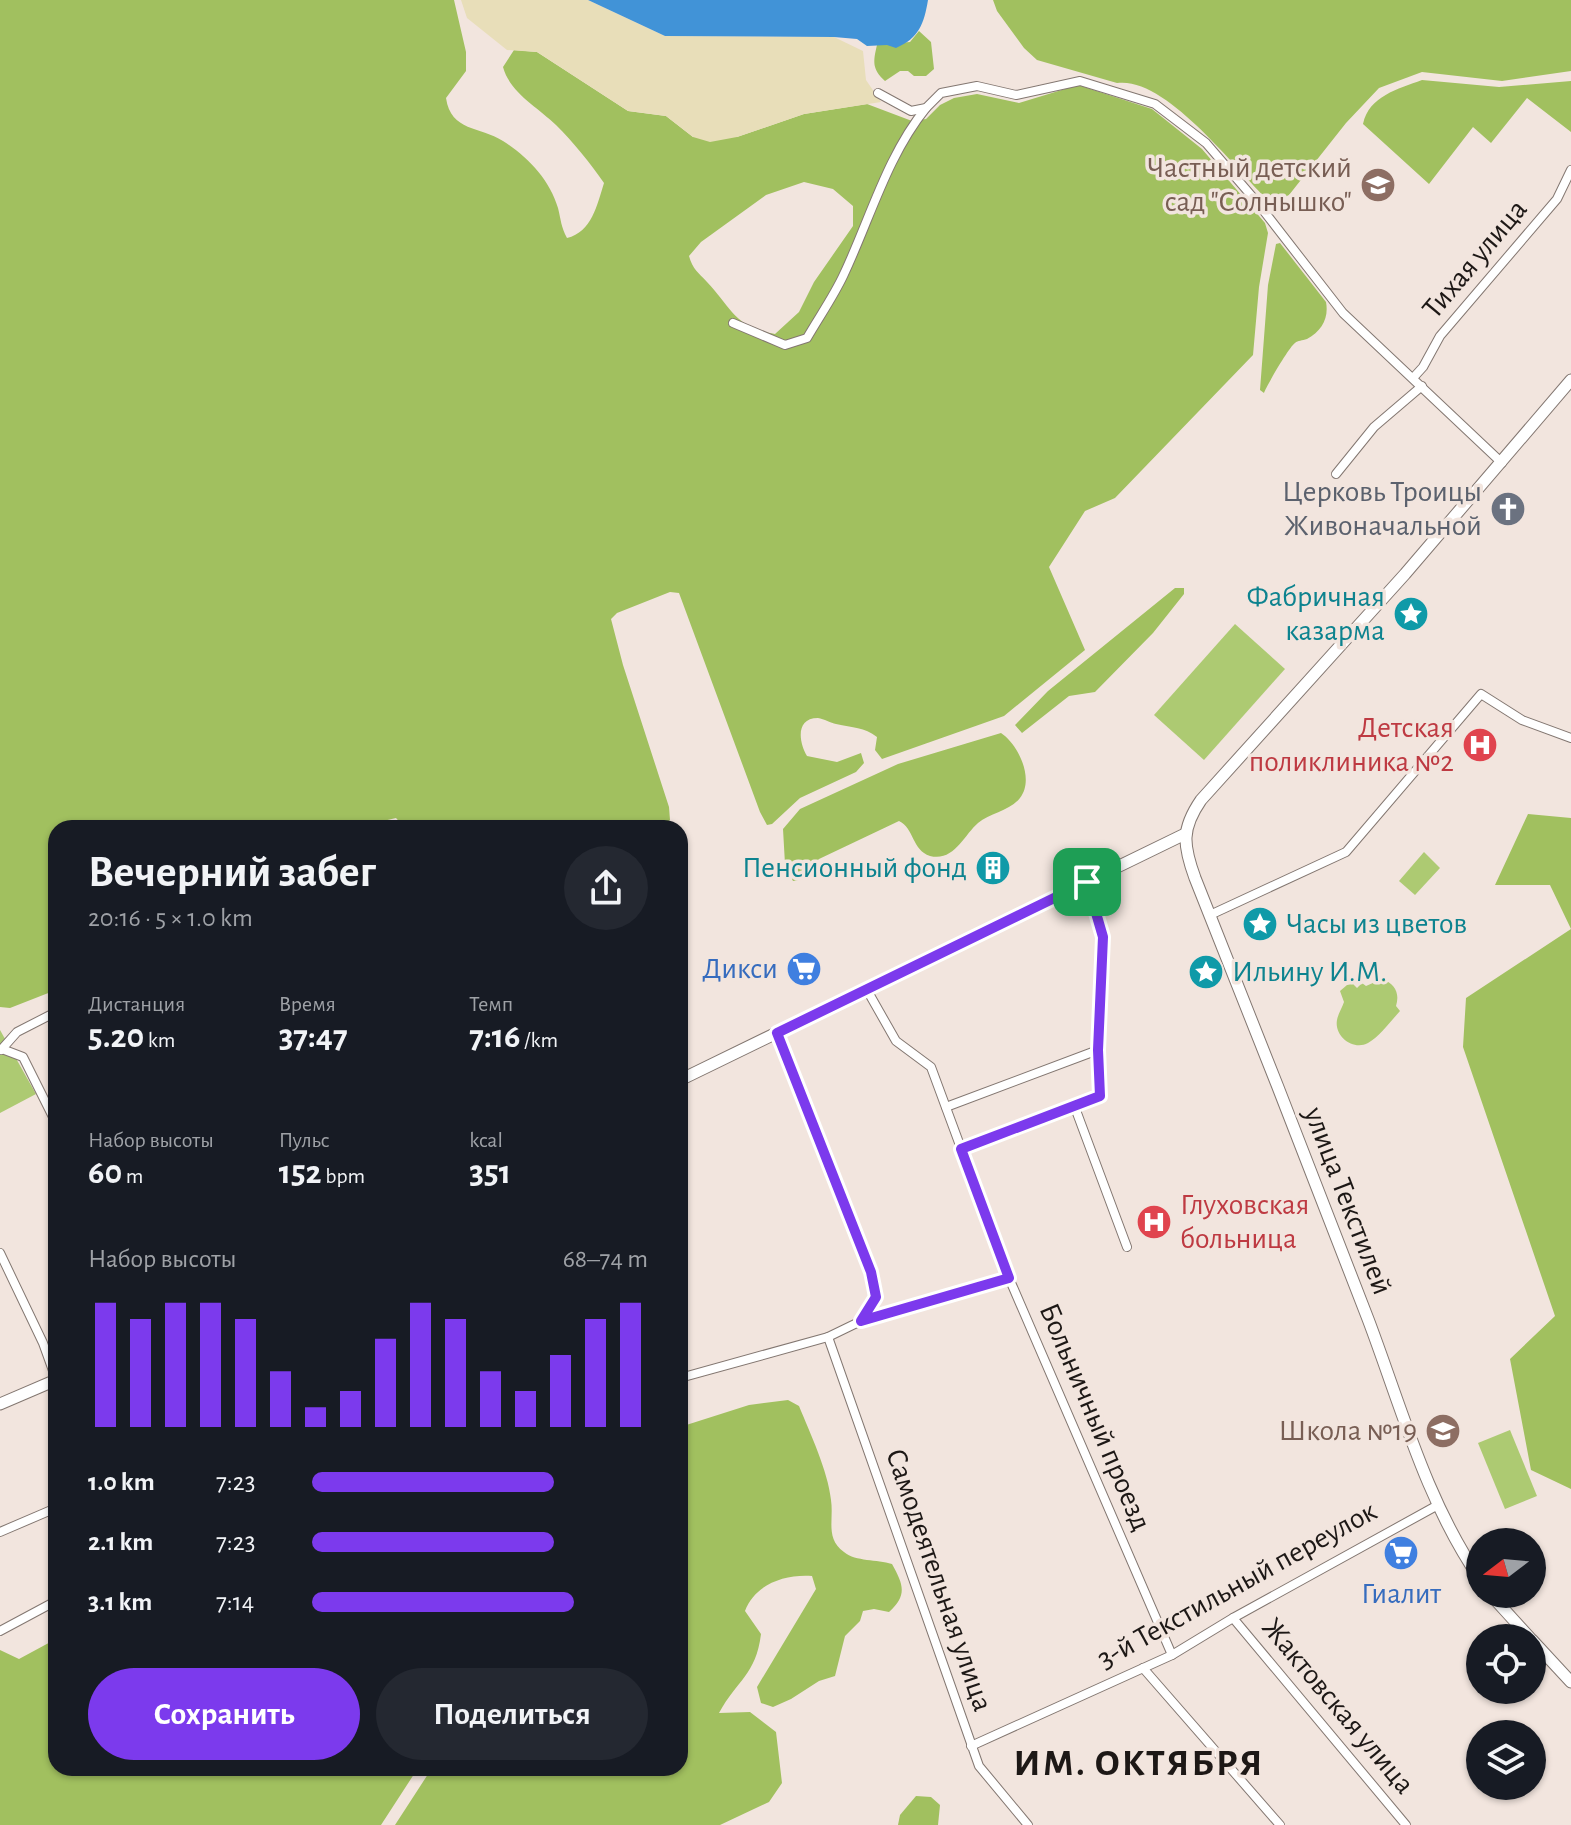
<!DOCTYPE html>
<html lang="ru">
<head>
<meta charset="utf-8">
<style>
  body { margin:0; font-family:"Alegreya Sans",sans-serif; background:#242831; color:#f1f3f6; height:100vh; display:flex; flex-direction:column; font-size:30px; white-space:nowrap }
  * { box-sizing:border-box; margin:0 }
  p { font-size:26px; color:#9ea1a6 }
  .icon { flex:none; width:44px; height:44px; fill:none; stroke:currentColor; stroke-width:2; stroke-linecap:round; stroke-linejoin:round }
  .map { position:relative; flex:1; overflow:hidden }
  .sheet { position:absolute; left:48px; top:820px; width:640px; height:956px; display:flex; flex-direction:column; background:#171b24; border-radius:24px; box-shadow:0 2px 6px #0004 }
  .sheet>* { flex:none }
  .needle { width:52px; rotate:254deg }
  .fabs { position:absolute; left:1466px; top:1528px; display:grid; gap:16px }
  .fabs a { display:grid; place-items:center; width:80px; height:80px; border-radius:50%; background:#171b24; box-shadow:0 2px 6px #0004; font-size:40px }
  .pin { position:absolute; display:grid; place-items:center; width:68px; height:68px; color:#fff; margin:-34px; border-radius:16px; box-shadow:0 4px 12px #0006 }
  .round { display:grid; place-items:center; flex:none; width:84px; height:84px; border-radius:42px; background:#242831 }
  .overview { display:flex; align-items:center; justify-content:space-between; height:136px; padding:0 40px }
  h1 { font-size:44px; font-weight:700; line-height:60px }
  .stats { display:grid; grid-template-columns:repeat(3,1fr); gap:12px; height:136px; padding:8px 40px }
  .stats div { display:grid; align-content:center }
  .stats b { font-size:34px; font-weight:700 }
  .stats small { font-size:22px; font-weight:400 }
  .stats p { font-size:22px }
  .chart { height:224px; padding:16px 40px }
  .chart p { display:flex; justify-content:space-between }
  .chart svg { width:100%; height:144px; margin-top:8px; stroke:#7c3aed; stroke-width:6 }
  .primary-button { display:flex; gap:16px; margin-top:auto; padding:16px 40px }
  .primary-button a { flex:1; height:92px; border-radius:48px; background:#7c3aed; color:#fff; font-size:32px; font-weight:700; line-height:92px; text-align:center }
  .primary-button a+a { background:#242831; color:#f1f3f6 }
  ul { padding:0 40px; list-style:none; font-size:26px }
  li { display:grid; grid-template-columns:128px 96px 1fr; align-items:center; height:60px }
  li i { height:20px; border-radius:10px; background:#7c3aed }
  .map>svg:first-child { display:block }
  .green { fill:#adca72 }
  .forest { fill:#a1c05f; fill-rule:evenodd }
  .sand { fill:#e8deb9 }
  .water { fill:#4193d7 }
  .lines { fill:none; stroke-linecap:round; stroke-linejoin:round }
  .minor-casing { stroke:#837771; stroke-width:10 }
  .tertiary-casing { stroke:#837771; stroke-width:13 }
  .minor { stroke:#fff; stroke-width:8 }
  .tertiary { stroke:#fff; stroke-width:11 }
  .route-casing { stroke:#fff; stroke-width:16 }
  .route { stroke:#7c3aed; stroke-width:10 }
  .labels { text-anchor:middle; dominant-baseline:central; stroke-width:7; stroke-linejoin:round; paint-order:stroke }
  .education-label { font-size:30px; fill:#785e54; stroke:#f2e5de; text-anchor:end }
  .street-label { font-size:30px; fill:#1d1816; stroke:#f2e5de }
  .worship-label { font-size:30px; fill:#5b616d; stroke:#f2e5de; text-anchor:end }
  .culture-label { font-size:30px; fill:#0d838f; stroke:#f2e5de; text-anchor:end }
  .health-label { font-size:30px; fill:#be3a42; stroke:#f2e5de; text-anchor:end }
  .shop-label { font-size:30px; fill:#366cbe; stroke:#f2e5de; text-anchor:end }
  .district-label { font-size:38px; font-weight:bold; letter-spacing:2px; fill:#1d1816; stroke:#f2e5de }
</style>
</head>
<body>
<div class="map">
<svg width="1571" height="1825" viewBox="0 0 1571 1825">
  <rect width="100%" height="100%" fill="#f2e5de"/>
  <g class="green">
    <path d="M 1235,624 L 1285,669 L 1204,760 L 1154,715 Z"/>
    <path d="M 1424,852 L 1440,868 L 1415,895 L 1399,881 Z"/>
    <path d="M 1382,979 C 1395,984 1400,993 1396,1006 L 1400,1011 C 1390,1022 1380,1036 1368,1043 C 1353,1051 1334,1036 1337,1020 C 1338,1014 1342,1008 1344,1002 L 1340,991 L 1347,985 L 1353,984 L 1357,988 L 1362,983 L 1366,986 Z"/>
    <path d="M 0,1030 L 36,1094 L 0,1113 Z"/>
    <path d="M 1510,1430 L 1537,1496 L 1505,1509 L 1478,1443 Z"/>
  </g>
  <g class="forest">
    <path d="M 0,0 L 454,0 L 466,52 L 466,71 L 446,98 C 451,132 480,126 503,141 C 527,156 550,180 558,208 C 561,220 561,227 567,238 C 592,232 597,205 604,183 C 590,163 574,143 556,125 C 538,107 510,93 503,67 L 514,50 L 537,52 L 628,111 L 666,116 L 693,137 L 737,137 L 804,114 L 867,104 L 912,121 L 926,119 L 940,105 L 954,98 L 977,94 L 1019,103 L 1078,85 L 1152,109 L 1202,149 L 1265,223 L 1268,233 L 1259,287 L 1253,355 L 1115,498 L 1085,511 L 1049,567 L 1085,650 L 1004,716 L 882,759 L 875,750 L 877,737 C 864,727 853,728 836,724 C 831,723 824,719 818,718 C 795,718 799,743 807,756 L 837,762 L 861,753 L 864,763 L 856,772 L 800,798 L 772,824 L 767,825 L 760,812 L 679,593 L 670,592 L 617,613 L 611,619 L 623,665 L 669,807 L 670,820 L 663,824 L 621,828 L 405,828 L 396,818 L 379,822 L 372,828 L 56,828 L 56,990 L 10,1008 L 0,1007 ZM 804,182 L 833,189 L 853,206 L 853,226 L 814,282 L 799,312 L 775,334 C 736,329 730,306 707,282 C 698,272 693,270 689,256 L 701,242 L 766,195 Z"/>
    <path d="M 993,0 L 1571,0 L 1571,71 L 1502,81 L 1422,72 L 1379,88 L 1346,123 L 1289,195 L 1276,201 L 1269,201 C 1235,169 1166,76 1117,83 L 1037,60 L 1024,48 L 997,11 Z"/>
    <path d="M 919,31 L 931,42 L 934,69 L 926,76 L 914,76 L 908,71 L 900,71 L 885,81 C 872,69 873,62 877,45 L 910,42 Z"/>
    <path d="M 1422,80 L 1499,87 L 1571,81 L 1571,132 L 1527,98 L 1491,143 L 1473,127 L 1429,184 L 1363,124 C 1369,96 1398,89 1422,80 Z"/>
    <path d="M 1280,243 L 1326,302 C 1329,318 1322,331 1307,339 C 1302,341 1298,340 1295,343 C 1289,347 1266,387 1264,393 L 1260,390 L 1268,285 L 1276,244 Z"/>
    <path d="M 1175,588 L 1184,588 L 1184,594 L 1153,633 L 1095,692 L 1069,696 L 1022,733 L 1015,725 L 1048,691 Z"/>
    <path d="M 1001,733 C 1018,744 1035,779 1020,798 C 1010,811 990,813 978,823 C 964,835 954,862 930,856 C 912,850 914,828 899,821 L 819,859 L 808,869 L 803,879 L 793,881 L 785,864 L 783,829 L 800,809 L 898,764 Z"/>
    <path d="M 1528,814 L 1571,818 L 1571,1489 L 1531,1470 L 1510,1359 L 1555,1316 L 1463,1047 L 1466,998 L 1571,929 L 1550,885 L 1495,885 Z"/>
    <path d="M 788,1400 L 799,1406 C 810,1433 828,1471 831,1500 C 834,1520 825,1538 844,1552 C 856,1562 877,1559 892,1564 C 903,1584 908,1595 889,1612 L 874,1609 L 863,1611 L 860,1621 L 845,1636 L 835,1676 L 819,1681 L 791,1699 L 773,1707 L 761,1703 L 757,1687 L 816,1589 L 812,1576 C 785,1574 755,1584 745,1611 L 761,1634 C 756,1675 737,1680 719,1713 L 750,1712 L 776,1732 L 782,1783 L 769,1802 L 720,1825 L 395,1825 L 432,1768 L 680,1768 L 680,1427 L 749,1405 Z"/>
    <path d="M 56,1639 L 56,1768 L 418,1768 L 381,1825 L 0,1825 L 0,1650 L 19,1659 Z"/>
    <path d="M 916,1796 L 931,1797 L 940,1805 L 938,1825 L 898,1825 L 900,1815 Z"/>
  </g>
  <path class="sand" d="M 461,0 L 588,0 L 665,36 L 834,37 L 863,51 L 866,80 L 881,102 L 804,114 L 737,137 L 710,142 L 693,137 L 666,116 L 628,111 L 537,52 L 507,50 L 467,18 Z"/>
  <path class="water" d="M 588,0 L 928,0 C 924,24 919,38 896,48 L 887,45 L 867,46 L 857,39 L 834,37 L 665,36 Z"/>
  <g class="lines">
    <defs>
      <g id="minor">
        <path d="M 878,93 L 911,111 L 926,108 L 941,93 L 977,86 L 1016,95 L 1080,81 L 1155,104 L 1206,143 L 1256,201 L 1343,313 L 1502,463"/>
        <path d="M 733,323 L 785,345 L 807,338 C 819,317 834,296 844,274 C 870,219 887,156 926,108"/>
        <path d="M 1413,378 L 1423,367 L 1440,336 L 1557,199 L 1571,170"/>
        <path d="M 1336,474 L 1374,427 L 1422,386"/>
        <path d="M 1210,915 L 1346,852 L 1481,694 L 1522,720 L 1571,738"/>
        <path d="M 867,990 L 896,1041 L 931,1067 L 1009,1278 L 1172,1655"/>
        <path d="M 777,1033 L 871,1272 L 876,1297 L 861,1320"/>
        <path d="M 2,1049 L 23,1057 L 56,1123"/>
        <path d="M 1,1050 L 17,1032 L 56,1012"/>
        <path d="M 1074,1105 L 1100,1096 L 1098,1050"/>
        <path d="M 946,1107 L 1098,1050 L 1103,937 L 1087,882"/>
        <path d="M 961,1149 L 1074,1105 L 1127,1247"/>
        <path d="M 0,1253 L 43,1343 L 56,1379"/>
        <path d="M 828,1337 L 979,1766 L 1028,1825"/>
        <path d="M 680,1378 L 828,1337 L 861,1321 L 1009,1278"/>
        <path d="M 0,1532 L 56,1508"/>
        <path d="M 1233,1618 L 1406,1825"/>
        <path d="M 0,1631 L 56,1601"/>
        <path d="M 1143,1668 L 1280,1825"/>
        <path d="M 971,1746 L 1172,1655 L 1233,1618 L 1438,1505"/>
      </g>
      <g id="tertiary">
        <path d="M 680,1080 L 1185,834"/>
        <path d="M 0,1404 L 56,1380"/>
        <path d="M 1480,1579 C 1426,1501 1401,1406 1368,1319 C 1311,1171 1254,1025 1195,878 C 1183,845 1181,829 1201,800 L 1405,574 L 1571,380"/>
        <path d="M 1490,1594 L 1530,1638"/>
        <path d="M 1532,1640 L 1571,1682"/>
      </g>
    </defs>
    <use href="#minor" class="minor-casing"/>
    <use href="#tertiary" class="tertiary-casing"/>
    <use href="#minor" class="minor"/>
    <use href="#tertiary" class="tertiary"/>
  </g>
  <g class="lines">
    <defs>
      <path id="route" d="M 1087,882 L 1103,937 L 1098,1050 L 1100,1096 L 961,1149 L 1009,1278 L 861,1321 L 876,1297 L 871,1272 L 777,1033 Z"/>
    </defs>
    <use href="#route" class="route-casing"/>
    <use href="#route" class="route"/>
  </g>
  <defs>
    <symbol id="school-disc" viewBox="-11 -11 22 22"><circle r="9.5" fill="#8d6e63" stroke="#f2e5de"/><path d="M0-5L7-2L0 1L-7-2ZM-4 1L0 2.5L4 1V4Q0 6-4 4Z" fill="#fff"/></symbol>
    <symbol id="church-disc" viewBox="-11 -11 22 22"><circle r="9.5" fill="#6b7280" stroke="#f2e5de"/><path d="M-1.2-6h2.4v3.5h3.3v2.4h-3.3V6h-2.4V-.1h-3.3v-2.4h3.3Z" fill="#fff"/></symbol>
    <symbol id="sight-disc" viewBox="-11 -11 22 22"><circle r="9.5" fill="#0f9aa8" stroke="#f2e5de"/><path d="M0-6L1.8-2.2L6-1.7L2.9 1.2L3.7 5.4L0 3.3L-3.7 5.4L-2.9 1.2L-6-1.7L-1.8-2.2Z" fill="#fff"/></symbol>
    <symbol id="hospital-disc" viewBox="-11 -11 22 22"><circle r="9.5" fill="#e0444e" stroke="#f2e5de"/><path d="M-5-5h3v3.5h4V-5h3V5h-3V1.5h-4V5h-3Z" fill="#fff"/></symbol>
    <symbol id="building-disc" viewBox="-11 -11 22 22"><circle r="9.5" fill="#0f9aa8" stroke="#f2e5de"/><path d="M-4-6H4V6H1V3H-1V6H-4ZM-2.5-4.3h1.7v1.8h-1.7ZM.8-4.3h1.7v1.8H.8ZM-2.5-1h1.7V.8h-1.7ZM.8-1h1.7V.8H.8Z" fill="#fff"/></symbol>
    <symbol id="supermarket-disc" viewBox="-11 -11 22 22"><circle r="9.5" fill="#3f7fe0" stroke="#f2e5de"/><path d="M-6-5.5h2.5l.6 2H6L4.5 2H-2.5L-4.4-4H-6ZM-1.5 3.2a1.3 1.3 0 1 0 .1 0ZM3 3.2a1.3 1.3 0 1 0 .1 0Z" fill="#fff"/></symbol>
  </defs>
  <g fill-rule="evenodd">
    <use href="#school-disc" x="1358" y="165" width="40" height="40"/>
    <use href="#church-disc" x="1488" y="489" width="40" height="40"/>
    <use href="#sight-disc" x="1391" y="594" width="40" height="40"/>
    <use href="#hospital-disc" x="1460" y="725" width="40" height="40"/>
    <use href="#building-disc" x="973" y="848" width="40" height="40"/>
    <use href="#sight-disc" x="1240" y="904" width="40" height="40"/>
    <use href="#supermarket-disc" x="784" y="949" width="40" height="40"/>
    <use href="#sight-disc" x="1186" y="952" width="40" height="40"/>
    <use href="#hospital-disc" x="1134" y="1202" width="40" height="40"/>
    <use href="#school-disc" x="1423" y="1411" width="40" height="40"/>
    <use href="#supermarket-disc" x="1381" y="1533" width="40" height="40"/>
  </g>
  <g class="labels">
    <g class="education-label">
      <text x="1352" y="168">Частный детский<tspan x="1352" dy="34">сад "Солнышко"</tspan></text>
      <text x="1417" y="1431">Школа №19</text>
    </g>
    <g class="street-label">
      <text transform="translate(1475 259) rotate(-50)">Тихая улица</text>
      <text transform="translate(1348 1201) rotate(69)">улица Текстилей</text>
      <text transform="translate(1095 1417) rotate(67)">Больничный проезд</text>
      <text transform="translate(939 1580) rotate(71)">Самодеятельная улица</text>
      <text transform="translate(1237 1585) rotate(-29)">3-й Текстильный переулок</text>
      <text transform="translate(1338 1706) rotate(50)">Жактовская улица</text>
    </g>
    <g class="worship-label">
      <text x="1482" y="492">Церковь Троицы<tspan x="1482" dy="34">Живоначальной</tspan></text>
    </g>
    <g class="culture-label">
      <text x="1385" y="597">Фабричная<tspan x="1385" dy="34">казарма</tspan></text>
      <text x="967" y="868">Пенсионный фонд</text>
      <text x="1286" y="924" text-anchor="start">Часы из цветов</text>
      <text x="1232" y="972" text-anchor="start">Ильину И.М.</text>
    </g>
    <g class="health-label">
      <text x="1454" y="728">Детская<tspan x="1454" dy="34">поликлиника №2</tspan></text>
      <text x="1180" y="1205" text-anchor="start">Глуховская<tspan x="1180" dy="34">больница</tspan></text>
    </g>
    <g class="shop-label">
      <text x="778" y="969">Дикси</text>
      <text x="1401" y="1594" text-anchor="middle">Гиалит</text>
    </g>
    <g class="district-label">
      <text x="1139" y="1764">ИМ. ОКТЯБРЯ</text>
    </g>
  </g>
</svg>
<div class="fabs">
<a><svg class="needle" viewBox="-14 -14 28 28"><path d="M0-13l5 13h-10z" fill="#e53935"/><path d="M0 13l5-13h-10z" fill="#9ea1a6"/></svg></a>
<a><svg class="icon" aria-label="locate" viewBox="0 0 24 24"><circle cx="12" cy="12" r="6"/><path d="M12 2v4M12 18v4M2 12h4M18 12h4"/></svg></a>
<a><svg class="icon" aria-label="layers" viewBox="0 0 24 24"><path d="M12 4l9 5-9 5-9-5zM3 14l9 5 9-5"/></svg></a>
</div>
<div class="pin" style="left:1087px;top:882px;background:#1e9e55"><svg class="icon" aria-label="arrive" viewBox="0 0 24 24"><path d="M6 21V4h12l-3 4 3 4H6"/></svg></div>
<section class="sheet">
<div class="overview"><div><h1>Вечерний забег</h1><p>20:16 · 5 × 1.0 km</p></div><a class="round"><svg class="icon" aria-label="share" viewBox="0 0 24 24"><path d="M12 15V3M7 8l5-5 5 5M5 13v7h14v-7"/></svg></a></div>
<div class="stats">
<div><p>Дистанция</p><b>5.20<small> km</small></b></div>
<div><p>Время</p><b>37:47</b></div>
<div><p>Темп</p><b>7:16<small> /km</small></b></div>
</div>
<div class="stats">
<div><p>Набор высоты</p><b>60<small> m</small></b></div>
<div><p>Пульс</p><b>152<small> bpm</small></b></div>
<div><p>kcal</p><b>351</b></div>
</div>
<div class="chart"><p><span>Набор высоты</span>68–74 m</p>
<svg viewBox="0 0 160 44" preserveAspectRatio="none"><path d="M5 44V6M15 44V11M25 44V6M35 44V6M45 44V11M55 44V27M65 44V38M75 44V33M85 44V17M95 44V6M105 44V11M115 44V27M125 44V33M135 44V22M145 44V11M155 44V6"/></svg>
</div>
<ul>
<li><b>1.0 km</b>7:23<i style="width:72%"></i></li>
<li><b>2.1 km</b>7:23<i style="width:72%"></i></li>
<li><b>3.1 km</b>7:14<i style="width:78%"></i></li>
</ul>
<div class="primary-button"><a>Сохранить</a><a>Поделиться</a></div>
</section>
</div>
</body>
</html>
